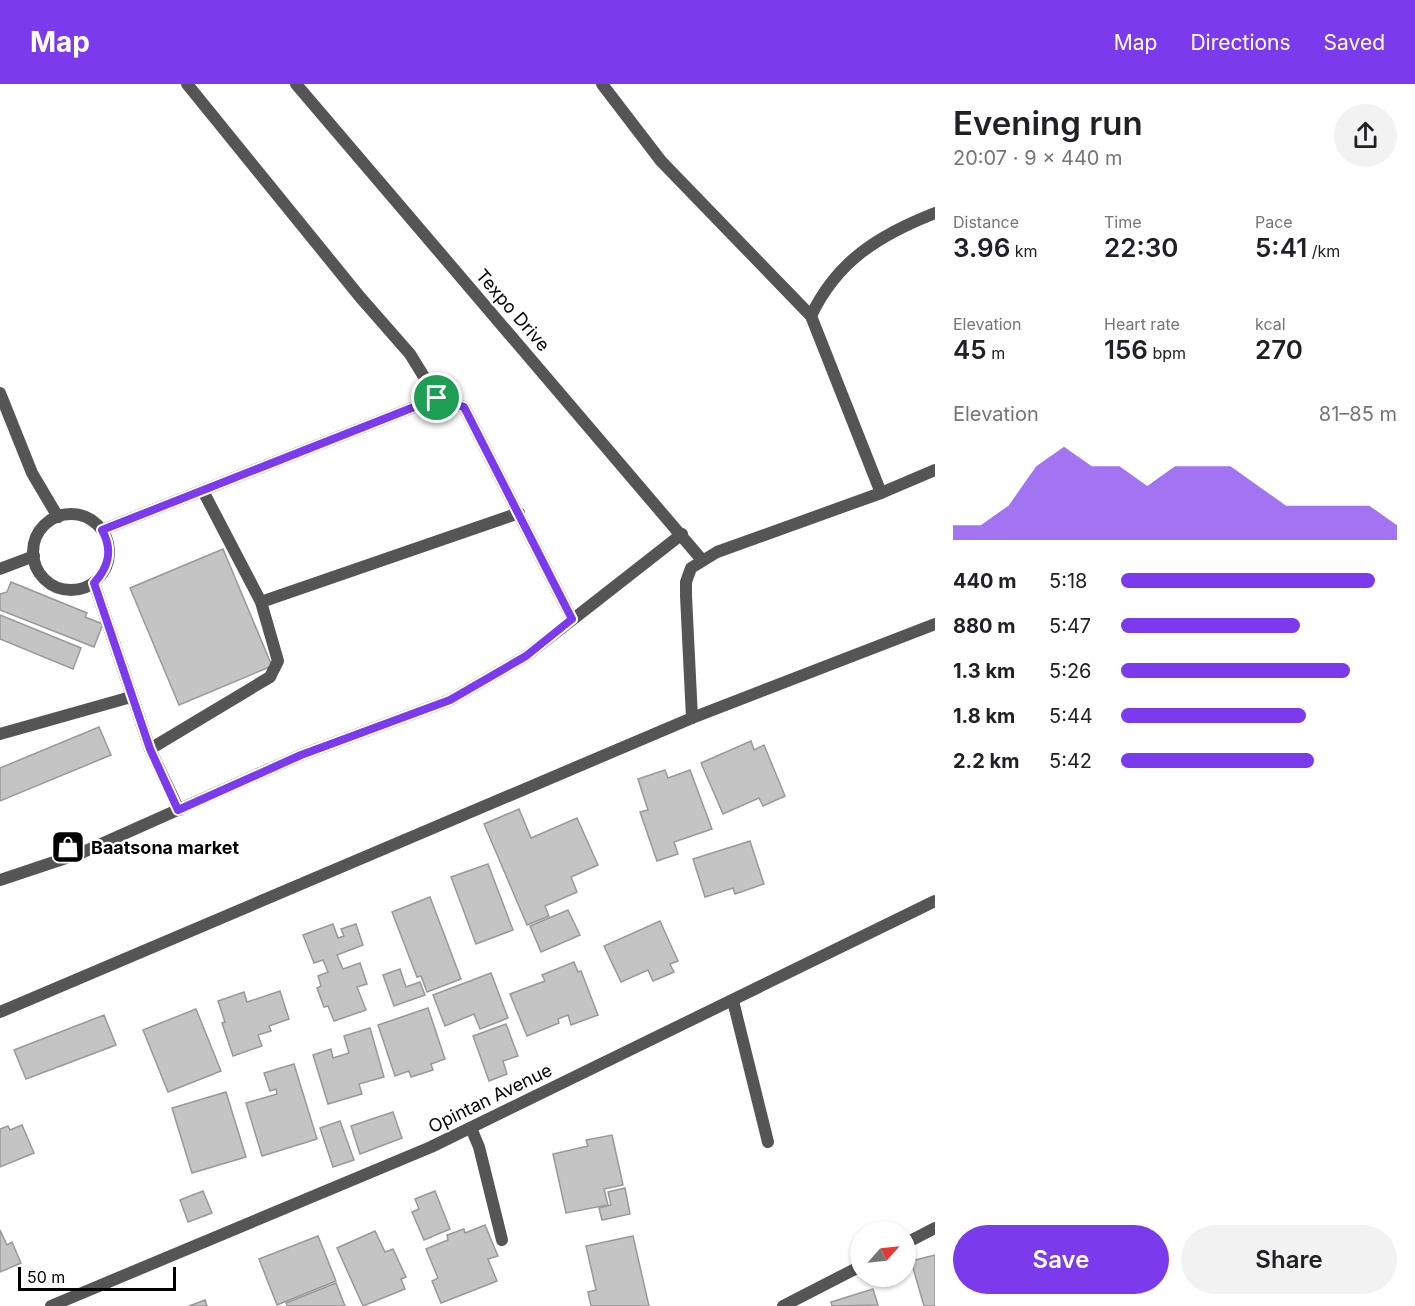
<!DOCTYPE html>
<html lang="en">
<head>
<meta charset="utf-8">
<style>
  body { margin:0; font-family:Inter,sans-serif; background:#f2f2f2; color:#202124; height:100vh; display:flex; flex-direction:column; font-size:22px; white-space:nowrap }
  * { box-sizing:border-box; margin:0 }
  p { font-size:20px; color:#757577 }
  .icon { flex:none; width:33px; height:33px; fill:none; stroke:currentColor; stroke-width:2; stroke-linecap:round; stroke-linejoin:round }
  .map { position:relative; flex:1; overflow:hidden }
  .details { display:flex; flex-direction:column; background:#fff; width:480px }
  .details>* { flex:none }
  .needle { width:39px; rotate:63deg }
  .fabs { position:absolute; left:850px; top:1137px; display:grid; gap:12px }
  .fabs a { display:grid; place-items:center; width:66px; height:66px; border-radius:50%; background:#fff; box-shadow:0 2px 4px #0004; font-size:30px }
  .scale { position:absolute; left:18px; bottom:15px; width:158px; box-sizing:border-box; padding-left:6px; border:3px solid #000; border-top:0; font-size:16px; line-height:21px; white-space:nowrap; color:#000; -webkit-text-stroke:4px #fff; paint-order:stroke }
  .pin { position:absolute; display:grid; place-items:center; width:51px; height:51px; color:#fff; margin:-26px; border:3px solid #fff; border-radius:50%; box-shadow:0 2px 6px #0007 }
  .round { display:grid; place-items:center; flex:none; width:63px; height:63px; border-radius:32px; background:#f2f2f2 }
  .overview { display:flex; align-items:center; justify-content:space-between; height:102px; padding:0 18px }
  h1 { font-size:33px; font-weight:600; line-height:45px }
  .metrics { display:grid; grid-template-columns:repeat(3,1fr); gap:9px; height:102px; padding:6px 18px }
  .metrics div { display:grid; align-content:center }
  .metrics b { font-size:26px; font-weight:600 }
  .metrics small { font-size:16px; font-weight:400 }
  .metrics p { font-size:16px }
  .chart { height:168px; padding:12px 18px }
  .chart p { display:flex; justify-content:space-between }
  .chart svg { width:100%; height:108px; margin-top:6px; fill:#7c3aed; opacity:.7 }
  .action { display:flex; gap:12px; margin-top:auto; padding:12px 18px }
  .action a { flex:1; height:69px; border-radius:36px; background:#7c3aed; color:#fff; font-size:24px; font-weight:600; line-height:69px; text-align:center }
  .action a+a { background:#f2f2f2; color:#202124 }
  ul { padding:0 18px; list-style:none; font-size:20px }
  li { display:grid; grid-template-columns:96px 72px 1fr; align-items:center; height:45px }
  li i { height:15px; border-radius:8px; background:#7c3aed }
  header { display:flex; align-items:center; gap:36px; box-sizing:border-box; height:84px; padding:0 30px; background:#7c3aed; color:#fff }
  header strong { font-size:28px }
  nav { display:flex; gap:33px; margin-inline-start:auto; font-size:21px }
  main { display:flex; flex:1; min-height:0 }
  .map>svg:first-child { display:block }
  .building { fill:#c4c4c4; stroke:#999; stroke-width:1.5 }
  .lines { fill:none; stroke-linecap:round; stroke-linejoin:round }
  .lane { stroke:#555; stroke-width:12 }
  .street { stroke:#555; stroke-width:12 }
  .route-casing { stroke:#fff; stroke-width:12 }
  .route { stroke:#7c3aed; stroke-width:8 }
  .labels { text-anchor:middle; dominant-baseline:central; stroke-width:4.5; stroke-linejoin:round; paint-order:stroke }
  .street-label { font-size:18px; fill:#000; stroke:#fff }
  .poi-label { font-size:18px; font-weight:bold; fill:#000; stroke:#fff; text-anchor:start }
</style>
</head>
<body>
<header>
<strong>Map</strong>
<nav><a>Map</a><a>Directions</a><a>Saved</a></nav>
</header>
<main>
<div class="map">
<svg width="935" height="1222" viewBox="0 0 935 1222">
  <rect width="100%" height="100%" fill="#fff"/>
  <g class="building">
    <path d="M 223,465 L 272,582 L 179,621 L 130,504 Z"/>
    <path d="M 11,498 L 87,529 L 85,533 L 103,540 L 94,563 L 0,526 L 0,510 L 7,508 Z"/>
    <path d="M 0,531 L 81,564 L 73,585 L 0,555 Z"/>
    <path d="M 99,643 L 111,671 L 0,717 L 0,684 Z"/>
    <path d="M 751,657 L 754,666 L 764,661 L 785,712 L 763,722 L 759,714 L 723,730 L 701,679 Z"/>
    <path d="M 665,686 L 668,694 L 690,686 L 712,745 L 674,758 L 678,770 L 657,777 L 640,728 L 648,726 L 638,695 Z"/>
    <path d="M 519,725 L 531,754 L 577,734 L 598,781 L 571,793 L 577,808 L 545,822 L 549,832 L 527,841 L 484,740 Z"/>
    <path d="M 750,757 L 764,800 L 735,810 L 733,804 L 705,813 L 693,775 Z"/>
    <path d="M 488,780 L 513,846 L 476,860 L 451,793 Z"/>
    <path d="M 430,813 L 461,895 L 427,908 L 421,892 L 417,893 L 392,828 Z"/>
    <path d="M 568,826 L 580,851 L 541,868 L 530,842 Z"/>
    <path d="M 660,837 L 678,877 L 670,880 L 674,888 L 653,897 L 648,886 L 621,898 L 604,862 Z"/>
    <path d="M 333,840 L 338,854 L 344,852 L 341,845 L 356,840 L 363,861 L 337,871 L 343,885 L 360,879 L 367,900 L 357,903 L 366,926 L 334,937 L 328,922 L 324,923 L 317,904 L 321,902 L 318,892 L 328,888 L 323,876 L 314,879 L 303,851 Z"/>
    <path d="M 574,878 L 578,888 L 581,887 L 598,931 L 571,941 L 568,931 L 558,935 L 559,939 L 527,952 L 510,910 L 545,897 L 542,891 Z"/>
    <path d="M 400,885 L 406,903 L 420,898 L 425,911 L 394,922 L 383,891 Z"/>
    <path d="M 491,889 L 508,934 L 480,945 L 474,930 L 445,942 L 433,911 Z"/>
    <path d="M 280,907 L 289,935 L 269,942 L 271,947 L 258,951 L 262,962 L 233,972 L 222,939 L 225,938 L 218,917 L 244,908 L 247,918 Z"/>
    <path d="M 428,924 L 445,975 L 431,980 L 433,986 L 411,993 L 409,987 L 395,992 L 378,941 Z"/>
    <path d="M 196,925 L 221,987 L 168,1008 L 143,946 Z"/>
    <path d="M 104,931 L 116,961 L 26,995 L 14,966 Z"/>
    <path d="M 506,940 L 518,972 L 503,977 L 507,990 L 489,997 L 473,952 Z"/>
    <path d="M 370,944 L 384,993 L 359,1000 L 362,1010 L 328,1020 L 313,971 L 331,965 L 333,974 L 349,969 L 344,952 Z"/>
    <path d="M 294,980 L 317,1055 L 262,1072 L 246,1019 L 277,1010 L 276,1005 L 270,1007 L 264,989 Z"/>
    <path d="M 226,1008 L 246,1073 L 192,1089 L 172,1024 Z"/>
    <path d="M 393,1028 L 402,1054 L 360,1070 L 351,1042 Z"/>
    <path d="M 340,1037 L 354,1076 L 333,1083 L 320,1044 Z"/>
    <path d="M 22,1041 L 34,1069 L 0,1083 L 0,1045 L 8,1042 L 10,1046 Z"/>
    <path d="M 612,1051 L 623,1101 L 604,1105 L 608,1121 L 566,1129 L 553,1070 L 588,1062 L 586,1056 Z"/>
    <path d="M 625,1104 L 630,1130 L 602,1136 L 599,1124 L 611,1121 L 608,1108 Z"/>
    <path d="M 203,1107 L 212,1129 L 188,1138 L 180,1116 Z"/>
    <path d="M 435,1107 L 450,1145 L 424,1156 L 412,1128 L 419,1125 L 415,1115 Z"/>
    <path d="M 485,1141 L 498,1172 L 488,1175 L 497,1197 L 441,1219 L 432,1197 L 438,1194 L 426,1165 L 448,1156 L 447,1151 L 464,1145 L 465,1149 Z"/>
    <path d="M 0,1146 L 7,1161 L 12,1158 L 21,1179 L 0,1188 Z"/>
    <path d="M 375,1147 L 385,1168 L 393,1165 L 406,1193 L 401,1195 L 405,1205 L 363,1222 L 337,1164 Z"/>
    <path d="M 318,1152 L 336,1197 L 277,1221 L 259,1175 Z"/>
    <path d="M 633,1152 L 649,1222 L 591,1222 L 588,1208 L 596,1206 L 586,1162 Z"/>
    <path d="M 935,1171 L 935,1222 L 924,1222 L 911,1177 Z"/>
    <path d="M 336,1199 L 345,1222 L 287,1222 L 286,1219 Z"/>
    <path d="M 873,1205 L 878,1221 L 832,1222 L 831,1218 Z"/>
    <path d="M 205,1216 L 207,1222 L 189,1222 Z"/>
  </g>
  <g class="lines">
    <g class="lane">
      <path d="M 437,314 L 464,323 L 572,535"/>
      <path d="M 0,485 L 34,472"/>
      <path d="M 94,499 L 150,665 L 179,726"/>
      <path d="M 261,518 L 519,429"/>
      <path d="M 0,650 L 131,613"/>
      <path d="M 150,665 L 270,593 L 278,577 L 261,518 L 203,407"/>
      <path d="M 0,796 L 81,769 L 301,671 L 450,616 L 526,572 L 682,450"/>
      <path d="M 733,917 L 768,1058"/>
      <path d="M 471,1044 L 479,1063 L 502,1156"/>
    </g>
    <g class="street">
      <path d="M 296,0 L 702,476"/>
      <path d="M 602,0 L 661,77 L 811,232 L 881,409"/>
      <path d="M 811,232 C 837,177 879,151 935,129"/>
      <path d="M 0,309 L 32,389 L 58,433"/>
      <circle cx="71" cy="468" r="38"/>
      <path d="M 102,446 L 437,314 L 410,270 L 360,213 L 187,0"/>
      <path d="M 692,634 L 686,512 L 686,498 L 691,484 L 717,468 L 881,409 L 935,386"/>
      <path d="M 0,928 L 692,634 L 935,540"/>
      <path d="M 906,1159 L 935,1144"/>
      <path d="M 51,1222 L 431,1063 L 935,817"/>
      <path d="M 783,1222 L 861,1182"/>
    </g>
  </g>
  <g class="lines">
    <defs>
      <path id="route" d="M 437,314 L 464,323 L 572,535 L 526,572 L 450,616 L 301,671 L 178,726 L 150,665 L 94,499 C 109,483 113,466 102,446 Z"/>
    </defs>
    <use href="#route" class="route-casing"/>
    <use href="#route" class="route"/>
  </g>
  <defs>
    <symbol id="shop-square" viewBox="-11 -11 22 22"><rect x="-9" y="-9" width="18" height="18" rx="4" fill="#000" stroke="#fff"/><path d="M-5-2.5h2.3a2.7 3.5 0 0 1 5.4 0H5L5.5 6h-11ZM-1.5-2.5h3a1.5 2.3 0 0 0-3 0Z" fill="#fff"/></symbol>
  </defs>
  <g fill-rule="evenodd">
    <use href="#shop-square" x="49" y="744" width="38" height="38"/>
  </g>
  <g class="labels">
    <g class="street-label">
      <text transform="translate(513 226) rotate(49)">Texpo Drive</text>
      <text transform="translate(490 1014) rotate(-26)">Opintan Avenue</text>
    </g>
    <g class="poi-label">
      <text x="91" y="763">Baatsona market</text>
    </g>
  </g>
</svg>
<div class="fabs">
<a><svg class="needle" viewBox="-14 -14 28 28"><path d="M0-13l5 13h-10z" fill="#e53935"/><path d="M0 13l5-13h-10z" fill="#757577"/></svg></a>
</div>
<div class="scale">50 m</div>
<div class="pin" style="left:437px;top:314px;background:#1e9e55"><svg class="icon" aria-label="arrive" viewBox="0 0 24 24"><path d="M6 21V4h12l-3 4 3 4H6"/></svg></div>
</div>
<section class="details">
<div class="overview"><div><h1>Evening run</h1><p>20:07 · 9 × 440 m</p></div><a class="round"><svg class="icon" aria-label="share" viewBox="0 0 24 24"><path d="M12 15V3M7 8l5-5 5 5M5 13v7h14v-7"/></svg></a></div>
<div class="metrics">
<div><p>Distance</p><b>3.96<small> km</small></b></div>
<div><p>Time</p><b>22:30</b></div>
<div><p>Pace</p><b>5:41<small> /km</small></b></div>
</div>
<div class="metrics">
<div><p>Elevation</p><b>45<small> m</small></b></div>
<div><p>Heart rate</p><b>156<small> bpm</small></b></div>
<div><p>kcal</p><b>270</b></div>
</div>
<div class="chart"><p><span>Elevation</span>81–85 m</p>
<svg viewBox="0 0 160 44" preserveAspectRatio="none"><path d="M0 44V38L10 38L20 30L30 14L40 6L50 14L60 14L70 22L80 14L90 14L100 14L110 22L120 30L130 30L140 30L150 30L160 38V44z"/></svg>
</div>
<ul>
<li><b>440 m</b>5:18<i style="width:92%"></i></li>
<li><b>880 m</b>5:47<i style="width:65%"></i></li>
<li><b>1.3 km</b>5:26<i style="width:83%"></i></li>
<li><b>1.8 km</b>5:44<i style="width:67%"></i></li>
<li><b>2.2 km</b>5:42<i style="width:70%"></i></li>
</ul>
<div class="action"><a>Save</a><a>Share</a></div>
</section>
</main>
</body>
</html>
